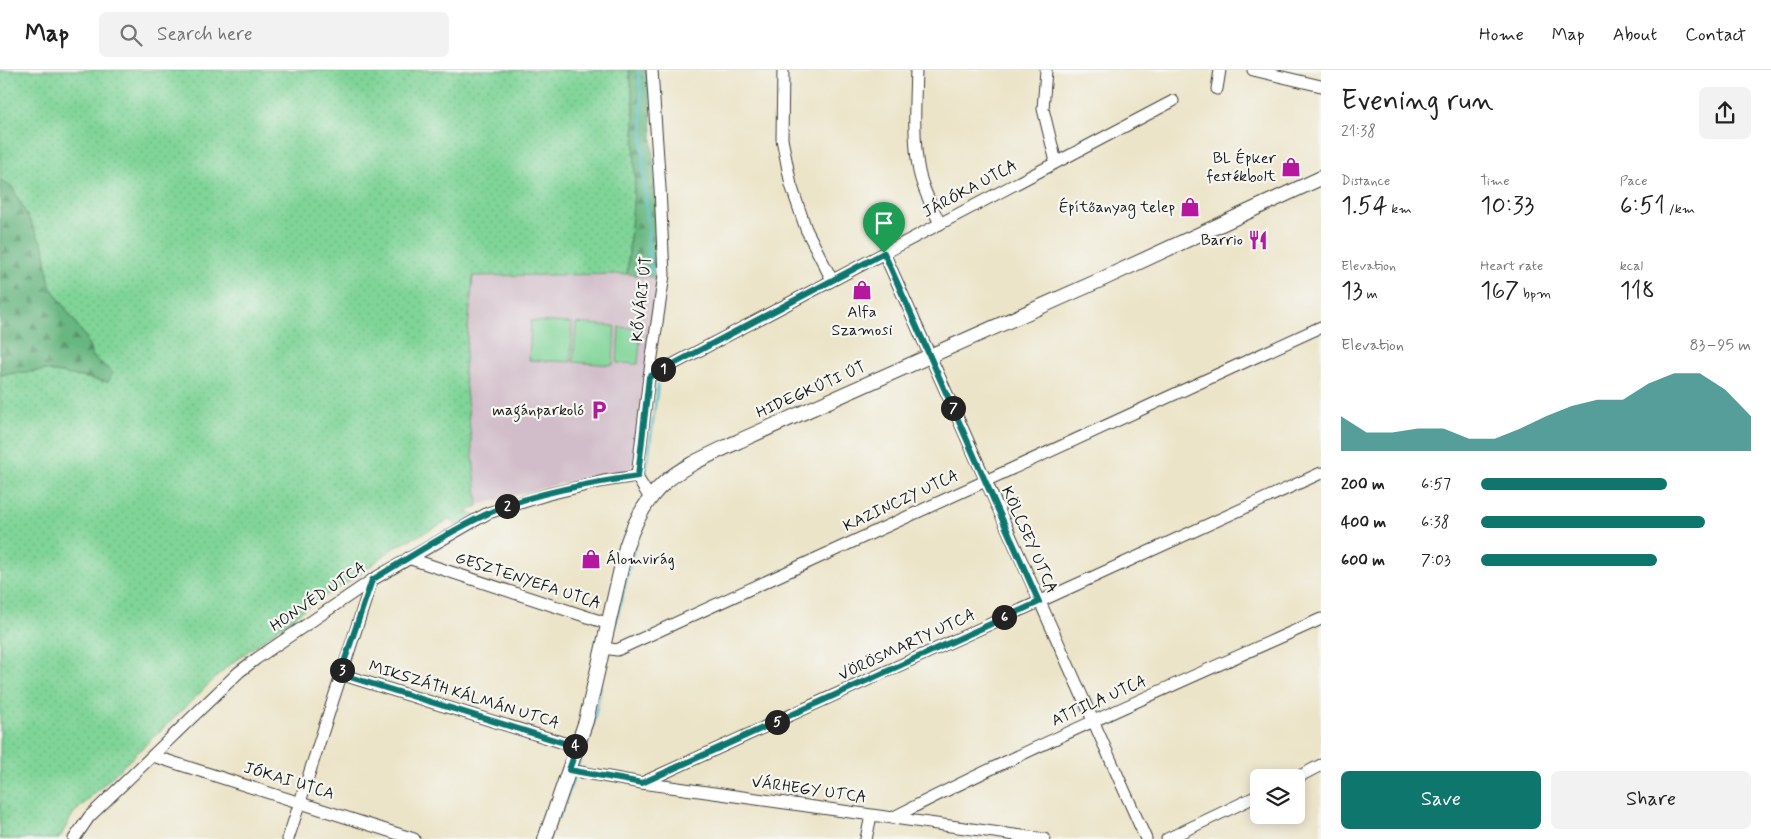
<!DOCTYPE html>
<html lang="en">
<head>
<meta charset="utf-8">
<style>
  body { margin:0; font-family:Mynerve,sans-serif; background:#f2f2f2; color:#222; height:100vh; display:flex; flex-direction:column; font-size:19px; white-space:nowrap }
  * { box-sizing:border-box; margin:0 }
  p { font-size:16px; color:#767676 }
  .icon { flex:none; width:28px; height:28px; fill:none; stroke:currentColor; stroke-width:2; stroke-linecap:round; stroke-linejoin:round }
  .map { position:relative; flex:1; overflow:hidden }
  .panel { display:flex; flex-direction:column; background:#fff; width:450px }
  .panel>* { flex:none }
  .controls { position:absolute; left:1250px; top:699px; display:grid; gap:10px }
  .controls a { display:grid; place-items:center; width:55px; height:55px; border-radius:8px; background:#fff; box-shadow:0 2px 12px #0003; font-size:25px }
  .pin { position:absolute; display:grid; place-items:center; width:42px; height:42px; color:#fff; margin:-51px -21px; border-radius:50% 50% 50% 0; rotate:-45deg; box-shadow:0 0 5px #0007 }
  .pin .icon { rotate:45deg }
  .km { position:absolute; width:25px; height:25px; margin:-12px; border-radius:50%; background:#222; color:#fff; font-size:14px; line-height:25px; text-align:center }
  .round { display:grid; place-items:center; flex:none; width:52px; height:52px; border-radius:8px; background:#f2f2f2 }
  .overview { display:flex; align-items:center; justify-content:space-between; height:85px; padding:0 20px }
  h1 { font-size:28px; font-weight:600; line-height:38px }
  .stats { display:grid; grid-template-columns:repeat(3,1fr); gap:8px; height:85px; padding:5px 20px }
  .stats div { display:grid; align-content:center }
  .stats b { font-size:25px; font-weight:600 }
  .stats small { font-size:14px; font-weight:400 }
  .stats p { font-size:14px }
  .chart { height:140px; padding:10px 20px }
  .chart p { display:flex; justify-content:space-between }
  .chart svg { width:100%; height:90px; margin-top:5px; fill:#0f766e; opacity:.7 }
  .action { display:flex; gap:10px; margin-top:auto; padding:10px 20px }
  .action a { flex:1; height:58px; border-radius:8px; background:#0f766e; color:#fff; font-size:20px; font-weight:600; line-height:58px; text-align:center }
  .action a+a { background:#f2f2f2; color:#222 }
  ul { padding:0 20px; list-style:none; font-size:16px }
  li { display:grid; grid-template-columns:80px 60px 1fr; align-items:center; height:38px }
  li i { height:12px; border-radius:6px; background:#0f766e }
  header { display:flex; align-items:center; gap:30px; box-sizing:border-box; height:70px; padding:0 25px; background:#fff; border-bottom:1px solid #e0e0e0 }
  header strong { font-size:24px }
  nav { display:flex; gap:28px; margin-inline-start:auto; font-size:18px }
  .search { width:350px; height:45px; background:#f2f2f2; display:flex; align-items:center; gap:12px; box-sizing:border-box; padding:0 18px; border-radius:8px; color:#767676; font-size:19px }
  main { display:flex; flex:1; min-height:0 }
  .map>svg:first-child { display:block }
  .industrial { fill:#d1bdc9 }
  .grass { fill:url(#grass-dots); stroke:#4e785a }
  .forest { fill:url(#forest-firs); stroke:#42694e }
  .garden { fill:#7fd497; stroke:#4e785a }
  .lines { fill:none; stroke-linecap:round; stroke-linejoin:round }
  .stream { stroke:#55bed1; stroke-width:2.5 }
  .minor-casing { stroke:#3b3a36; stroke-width:13 }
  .major-casing { stroke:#3b3a36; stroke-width:16 }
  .minor { stroke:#fff; stroke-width:11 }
  .major { stroke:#fff; stroke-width:14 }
  .route-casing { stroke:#fff; stroke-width:10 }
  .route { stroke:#0f766e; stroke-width:6 }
  .labels { text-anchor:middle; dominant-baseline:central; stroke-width:4.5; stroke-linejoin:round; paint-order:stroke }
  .poi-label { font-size:16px; fill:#1c1c1c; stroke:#f6f6f2; text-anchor:end }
  .street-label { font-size:16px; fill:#1c1c1c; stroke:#f6f6f2 }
</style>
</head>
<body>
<header>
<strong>Map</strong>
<div class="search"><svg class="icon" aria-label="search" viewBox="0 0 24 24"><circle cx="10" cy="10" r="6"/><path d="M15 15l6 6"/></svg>Search here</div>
<nav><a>Home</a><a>Map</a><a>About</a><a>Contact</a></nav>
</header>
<main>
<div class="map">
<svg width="1321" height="769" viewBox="0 0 1321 769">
  <defs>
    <pattern id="grass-dots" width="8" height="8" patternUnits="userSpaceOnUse" patternTransform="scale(1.25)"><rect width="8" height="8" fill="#7fd497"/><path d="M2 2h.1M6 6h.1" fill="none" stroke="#6db582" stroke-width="1.8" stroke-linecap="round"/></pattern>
    <pattern id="forest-firs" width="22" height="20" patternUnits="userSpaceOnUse" patternTransform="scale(1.25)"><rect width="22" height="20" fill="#67b680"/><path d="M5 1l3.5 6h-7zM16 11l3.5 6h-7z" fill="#549368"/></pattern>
  </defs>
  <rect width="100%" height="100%" fill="#f6f6f2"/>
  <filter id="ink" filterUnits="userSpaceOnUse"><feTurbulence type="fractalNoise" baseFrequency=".02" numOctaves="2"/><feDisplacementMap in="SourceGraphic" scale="10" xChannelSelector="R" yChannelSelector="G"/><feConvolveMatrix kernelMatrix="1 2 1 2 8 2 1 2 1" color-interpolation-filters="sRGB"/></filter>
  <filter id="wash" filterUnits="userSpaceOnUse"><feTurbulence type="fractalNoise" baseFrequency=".0096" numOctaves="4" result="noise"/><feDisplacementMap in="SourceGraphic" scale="20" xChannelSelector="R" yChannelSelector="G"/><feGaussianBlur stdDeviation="1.12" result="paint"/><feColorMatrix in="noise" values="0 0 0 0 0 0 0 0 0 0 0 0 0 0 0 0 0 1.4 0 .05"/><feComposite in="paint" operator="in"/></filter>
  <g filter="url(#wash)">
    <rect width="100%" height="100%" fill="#ece4c8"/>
    <path class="industrial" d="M 627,204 L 659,208 L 632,398 L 594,405 L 478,435 L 464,301 L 473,206 Z"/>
    <path class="grass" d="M 0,0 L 629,0 L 634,37 L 635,110 L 627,204 L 473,206 L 464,301 L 478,436 L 466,442 L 476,446 L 456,456 L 451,449 L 392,479 L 358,506 L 310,535 L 228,596 L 73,744 L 59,769 L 0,769 L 0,305 L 45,300 L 108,312 L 113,303 L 93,287 L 86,268 L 50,216 L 44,178 L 12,117 L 0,110 Z"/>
    <g class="forest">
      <path d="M 629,0 L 649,0 L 659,208 L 627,204 L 635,110 L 634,37 Z"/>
      <path d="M 0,110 L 12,117 L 44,178 L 50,216 L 86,268 L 93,287 L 113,303 L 108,312 L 45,300 L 0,305 Z"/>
    </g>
    <g class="garden">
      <path d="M 531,251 L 572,253 L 571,292 L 529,290 Z"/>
      <path d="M 576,253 L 615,256 L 613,295 L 573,292 Z"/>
      <path d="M 619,257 L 641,259 L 638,294 L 617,293 Z"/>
    </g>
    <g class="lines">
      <g class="stream">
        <path d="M 638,0 L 641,19 L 644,115 L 649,162 L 647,174 L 652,203"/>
        <path d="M 646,403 L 658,315"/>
        <path d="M 615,555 L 638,464"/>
        <path d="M 577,698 L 593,655 L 601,617"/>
        <path d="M 559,748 L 575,705"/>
      </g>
    </g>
  </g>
  <g filter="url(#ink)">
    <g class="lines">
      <defs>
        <g id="minor">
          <path d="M 783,0 L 782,69 L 791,115 L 806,159 L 832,210"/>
          <path d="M 916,0 C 915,32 913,65 918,96 C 921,116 932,136 940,154"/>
          <path d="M 1046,0 L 1043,39 L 1056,92"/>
          <path d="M 1253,0 L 1321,16"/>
          <path d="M 1217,19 L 1220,0"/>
          <path d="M 884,183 L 1146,769"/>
          <path d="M 649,307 L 1173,31"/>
          <path d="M 650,428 L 640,412 L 637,406 L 649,307 L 664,205 L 660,118 L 652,0"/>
          <path d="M 408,488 L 609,554"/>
          <path d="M 604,578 L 617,580 L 1321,257"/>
          <path d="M 340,604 L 577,677"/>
          <path d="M 153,686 L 414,769"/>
          <path d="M 569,700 L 642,713 L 1044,769"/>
          <path d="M 1296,708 L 1321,695"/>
          <path d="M 642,713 L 1321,403"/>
          <path d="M 892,748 C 1032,676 1177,614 1321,549"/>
          <path d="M 74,769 L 89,747 L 239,602 L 256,589 L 372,510 L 488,443 L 549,424 L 604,411 L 637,406"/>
          <path d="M 288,769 L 372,510"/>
          <path d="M 866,769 L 871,746"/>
          <path d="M 1167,769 L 1259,725"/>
        </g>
        <path id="major" d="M 545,769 L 586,651 L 626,477 C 649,409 678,400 739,371 L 1096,212 L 1321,108"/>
      </defs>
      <use href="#minor" class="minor-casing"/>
      <use href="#major" class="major-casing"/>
      <use href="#minor" class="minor"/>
      <use href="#major" class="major"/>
    </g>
  </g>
  <g class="lines" filter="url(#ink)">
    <defs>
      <path id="route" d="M 884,183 L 1039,532 L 642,713 L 569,700 L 577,677 L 340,604 L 372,510 C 410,487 448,462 489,443 C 531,423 592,413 638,406 L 649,307 Z"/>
    </defs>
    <use href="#route" class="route-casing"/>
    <use href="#route" class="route"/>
  </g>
  <defs>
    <symbol id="shop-bare" viewBox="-9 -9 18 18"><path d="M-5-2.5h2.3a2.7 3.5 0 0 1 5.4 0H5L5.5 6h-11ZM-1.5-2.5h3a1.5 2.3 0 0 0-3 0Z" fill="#b5179e" stroke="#f6f6f2" stroke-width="2.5" paint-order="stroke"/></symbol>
    <symbol id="restaurant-bare" viewBox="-9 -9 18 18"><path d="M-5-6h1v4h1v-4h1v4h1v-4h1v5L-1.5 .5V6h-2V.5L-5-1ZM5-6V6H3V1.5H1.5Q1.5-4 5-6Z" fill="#b5179e" stroke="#f6f6f2" stroke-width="2.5" paint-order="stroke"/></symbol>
    <symbol id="parking-bare" viewBox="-9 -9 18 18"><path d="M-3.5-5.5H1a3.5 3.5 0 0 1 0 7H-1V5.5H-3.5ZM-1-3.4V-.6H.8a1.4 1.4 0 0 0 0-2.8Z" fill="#b5179e" stroke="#f6f6f2" stroke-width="2.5" paint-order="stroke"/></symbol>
  </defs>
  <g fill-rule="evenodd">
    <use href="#shop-bare" x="1277" y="83" width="28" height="28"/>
    <use href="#shop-bare" x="1176" y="123" width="28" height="28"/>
    <use href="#restaurant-bare" x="1244" y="156" width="28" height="28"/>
    <use href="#shop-bare" x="848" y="206" width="28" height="28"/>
    <use href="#parking-bare" x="585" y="326" width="28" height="28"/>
    <use href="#shop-bare" x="577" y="475" width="28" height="28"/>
  </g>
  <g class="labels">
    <g class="poi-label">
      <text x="1276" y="88">BL Épker<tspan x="1276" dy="18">festékbolt</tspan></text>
      <text x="1175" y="137">Építőanyag telep</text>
      <text x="1243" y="170">Barrio</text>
      <text x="862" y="242" text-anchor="middle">Alfa<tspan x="862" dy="18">Szamosi</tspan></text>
      <text x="584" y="340">magánparkoló</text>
      <text x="606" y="489" text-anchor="start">Álomvirág</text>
    </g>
    <g class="street-label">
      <text transform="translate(970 119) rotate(-28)">JÁRÓKA UTCA</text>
      <text transform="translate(642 229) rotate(-84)">KŐVÁRI ÚT</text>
      <text transform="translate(811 320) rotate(-24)">HIDEGKÚTI ÚT</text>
      <text transform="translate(901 431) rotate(-25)">KAZINCZY UTCA</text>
      <text transform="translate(1029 470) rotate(66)">KÖLCSEY UTCA</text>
      <text transform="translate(528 511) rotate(18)">GESZTENYEFA UTCA</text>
      <text transform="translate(318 527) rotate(-34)">HONVÉD UTCA</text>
      <text transform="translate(907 575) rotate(-25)">VÖRÖSMARTY UTCA</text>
      <text transform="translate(464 625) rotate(17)">MIKSZÁTH KÁLMÁN UTCA</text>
      <text transform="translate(1099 631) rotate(-24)">ATTILA UTCA</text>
      <text transform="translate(289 711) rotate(17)">JÓKAI UTCA</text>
      <text transform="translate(809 720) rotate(8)">VÁRHEGY UTCA</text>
    </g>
  </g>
</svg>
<div class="controls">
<a><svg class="icon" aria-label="layers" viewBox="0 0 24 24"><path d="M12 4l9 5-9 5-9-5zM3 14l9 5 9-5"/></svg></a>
</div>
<div class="pin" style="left:884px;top:183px;background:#1e9e55"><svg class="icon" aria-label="arrive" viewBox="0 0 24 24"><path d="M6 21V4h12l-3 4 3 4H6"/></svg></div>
<b class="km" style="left:663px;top:299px">1</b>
<b class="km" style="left:507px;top:436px">2</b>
<b class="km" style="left:342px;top:600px">3</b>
<b class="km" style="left:575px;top:676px">4</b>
<b class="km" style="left:777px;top:652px">5</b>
<b class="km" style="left:1004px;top:547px">6</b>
<b class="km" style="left:953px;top:338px">7</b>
</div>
<section class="panel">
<div class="overview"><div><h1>Evening run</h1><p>21:38</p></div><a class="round"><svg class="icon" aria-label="share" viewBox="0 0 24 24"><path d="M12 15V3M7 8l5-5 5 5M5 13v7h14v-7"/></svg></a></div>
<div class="stats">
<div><p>Distance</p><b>1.54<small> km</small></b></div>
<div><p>Time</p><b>10:33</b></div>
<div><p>Pace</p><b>6:51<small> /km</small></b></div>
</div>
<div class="stats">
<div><p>Elevation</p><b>13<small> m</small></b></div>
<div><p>Heart rate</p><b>167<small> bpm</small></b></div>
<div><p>kcal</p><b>118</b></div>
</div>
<div class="chart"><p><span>Elevation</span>83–95 m</p>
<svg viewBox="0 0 160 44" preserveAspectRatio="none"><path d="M0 44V27L10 35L20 35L30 33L40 33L50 38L60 38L70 33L80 27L90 22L100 19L110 19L120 11L130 6L140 6L150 14L160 27V44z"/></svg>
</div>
<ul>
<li><b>200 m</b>6:57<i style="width:69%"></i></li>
<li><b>400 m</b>6:38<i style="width:83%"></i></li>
<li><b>600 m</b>7:03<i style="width:65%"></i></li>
</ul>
<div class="action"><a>Save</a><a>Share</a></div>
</section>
</main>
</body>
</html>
